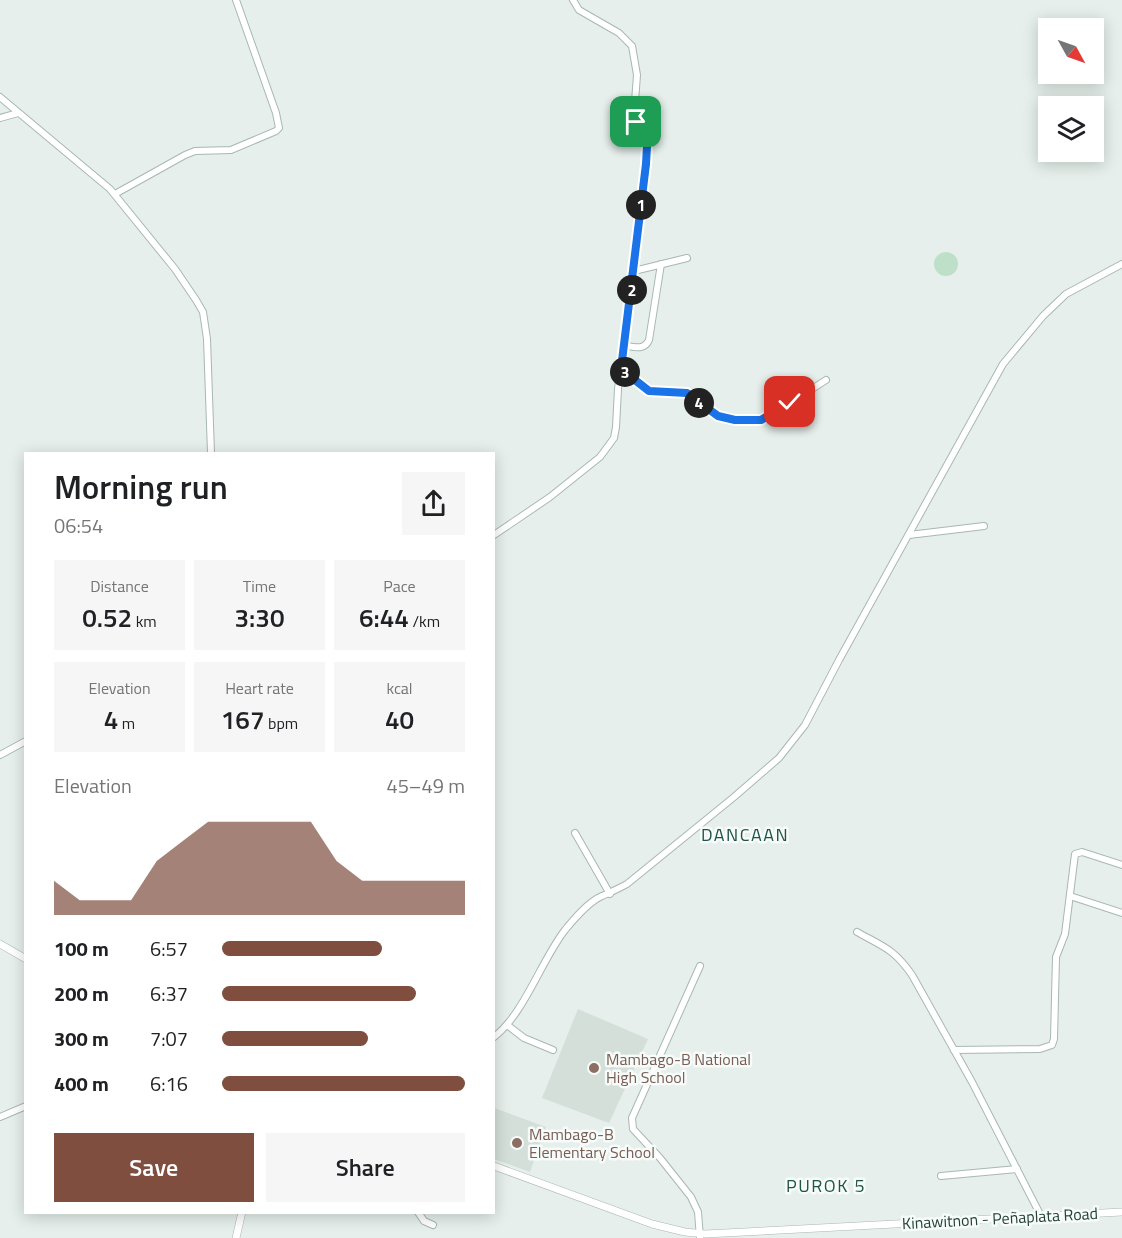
<!DOCTYPE html>
<html lang="en">
<head>
<meta charset="utf-8">
<style>
  body { margin:0; font-family:"Titillium Web",sans-serif; background:#f6f6f6; color:#202124; height:100vh; display:flex; flex-direction:column; font-size:22px; white-space:nowrap }
  * { box-sizing:border-box; margin:0 }
  p { font-size:20px; color:#757577 }
  .icon { flex:none; width:33px; height:33px; fill:none; stroke:currentColor; stroke-width:2; stroke-linecap:round; stroke-linejoin:round }
  .map { position:relative; flex:1; overflow:hidden }
  .details { position:absolute; left:24px; top:452px; width:471px; height:762px; display:flex; flex-direction:column; background:#fff; border-radius:0px; box-shadow:0 3px 15px #0003 }
  .details>* { flex:none }
  .needle { width:39px; rotate:130deg }
  .tools { position:absolute; left:1038px; top:18px; display:grid; gap:12px }
  .tools a { display:grid; place-items:center; width:66px; height:66px; border-radius:0px; background:#fff; box-shadow:0 3px 15px #0003; font-size:30px }
  .pin { position:absolute; display:grid; place-items:center; width:51px; height:51px; color:#fff; margin:-26px; border-radius:12px; box-shadow:0 3px 9px #0006 }
  .km { position:absolute; width:30px; height:30px; margin:-15px; border-radius:50%; background:#222; color:#fff; font-size:16px; line-height:30px; text-align:center }
  .round { display:grid; place-items:center; flex:none; width:63px; height:63px; border-radius:0px; background:#f6f6f6 }
  .summary { display:flex; align-items:center; justify-content:space-between; height:102px; padding:0 30px }
  h1 { font-size:33px; font-weight:600; line-height:45px }
  .figures { display:grid; grid-template-columns:repeat(3,1fr); gap:9px; height:102px; padding:6px 30px }
  .figures div { display:grid; align-content:center; border-radius:0px; background:#f6f6f6; text-align:center }
  .figures b { font-size:26px; font-weight:600 }
  .figures small { font-size:16px; font-weight:400 }
  .figures p { font-size:16px }
  .chart { height:168px; padding:12px 30px }
  .chart p { display:flex; justify-content:space-between }
  .chart svg { width:100%; height:108px; margin-top:6px; fill:#7f4e3f; opacity:.7 }
  .primary-button { display:flex; gap:12px; margin-top:auto; padding:12px 30px }
  .primary-button a { flex:1; height:69px; border-radius:0px; background:#7f4e3f; color:#fff; font-size:24px; font-weight:600; line-height:69px; text-align:center }
  .primary-button a+a { background:#f6f6f6; color:#202124 }
  ul { padding:0 30px; list-style:none; font-size:20px }
  li { display:grid; grid-template-columns:96px 72px 1fr; align-items:center; height:45px }
  li i { height:15px; border-radius:8px; background:#7f4e3f }
  .map>svg:first-child { display:block }
  .built { fill:#d4dfda }
  .green { fill:#bfe0c8 }
  .lines { fill:none; stroke-linecap:round; stroke-linejoin:round }
  .minor-casing { stroke:#a8b8b2; stroke-width:8 }
  .tertiary-casing { stroke:#a8b8b2; stroke-width:8 }
  .minor { stroke:#fff; stroke-width:6 }
  .tertiary { stroke:#fff; stroke-width:7 }
  .route-casing { stroke:#fff; stroke-width:12 }
  .route { stroke:#1a73e8; stroke-width:8 }
  .education-dot { fill:#8d6e63; stroke:#f7fbf9; stroke-width:2 }
  .labels { text-anchor:middle; dominant-baseline:central; stroke-width:5; stroke-linejoin:round; paint-order:stroke }
  .education-label { font-size:16px; fill:#785e54; stroke:#f7fbf9; text-anchor:start }
  .street-label { font-size:16px; fill:#24423a; stroke:#f7fbf9 }
  .neighbourhood-label { font-size:18px; letter-spacing:1.5px; fill:#1f5548; stroke:#f7fbf9 }
</style>
</head>
<body>
<div class="map">
<svg width="1122" height="1238" viewBox="0 0 1122 1238">
  <rect width="100%" height="100%" fill="#e6efeb"/>
  <g class="built">
    <path d="M 578,1009 L 648,1039 L 609,1123 L 542,1098 Z"/>
    <path d="M 494,1108 L 546,1127 L 530,1172 L 494,1159 Z"/>
  </g>
  <circle class="green" cx="946" cy="264" r="12"/>
  <g class="lines">
    <defs>
      <g id="minor">
        <path d="M 0,97 L 110,189 L 175,269 L 196,300 L 203,312 L 207,339 L 211,453"/>
        <path d="M 0,118 L 18,113"/>
        <path d="M 115,194 L 185,155 L 195,151 L 231,150 L 276,131 L 279,128 L 276,113 L 236,0"/>
        <path d="M 634,271 L 687,258"/>
        <path d="M 624,345 C 634,347 644,351 649,340 L 661,264"/>
        <path d="M 621,369 L 649,391 L 687,392 L 718,416 L 744,421 L 767,418 L 826,380"/>
        <path d="M 494,535 L 550,497 L 600,457 L 614,438 L 616,427 L 618,389 L 634,271 L 647,146 L 634,115 L 637,75 L 632,46 L 619,33 L 579,10 L 573,0"/>
        <path d="M 909,535 L 984,526"/>
        <path d="M 0,755 L 26,741"/>
        <path d="M 575,833 L 610,894"/>
        <path d="M 1070,896 L 1122,913"/>
        <path d="M 857,932 C 884,947 894,949 912,975 L 972,1082 L 1041,1216"/>
        <path d="M 507,1025 L 524,1038 L 553,1050"/>
        <path d="M 494,1037 C 524,1014 541,961 565,930 C 574,919 588,902 602,896 C 611,892 618,889 627,884 L 734,797 L 779,758 L 805,725 L 839,660 L 1003,364 L 1043,316 L 1066,294 L 1122,264"/>
        <path d="M 954,1050 L 1040,1049 L 1052,1045 L 1054,1039 L 1056,957 L 1065,934 L 1075,854 L 1082,852 L 1122,865"/>
        <path d="M 0,1117 L 26,1106"/>
        <path d="M 941,1176 L 1017,1169"/>
        <path d="M 418,1212 L 424,1221 L 433,1225"/>
        <path d="M 700,1238 L 698,1212 L 691,1197 L 660,1158 L 633,1129 L 632,1118 L 700,966"/>
      </g>
      <g id="tertiary">
        <path d="M 0,944 L 26,959"/>
        <path d="M 494,1166 L 652,1224 L 685,1232 L 705,1234 L 1122,1212"/>
        <path d="M 236,1238 L 242,1212"/>
      </g>
    </defs>
    <use href="#minor" class="minor-casing"/>
    <use href="#tertiary" class="tertiary-casing"/>
    <use href="#minor" class="minor"/>
    <use href="#tertiary" class="tertiary"/>
  </g>
  <g class="lines">
    <defs>
      <path id="route" d="M 636,122 L 647,146 L 646,164 L 621,369 L 649,391 L 687,393 L 718,416 L 735,420 L 761,420 L 790,402"/>
    </defs>
    <use href="#route" class="route-casing"/>
    <use href="#route" class="route"/>
  </g>
  <g class="education-dot">
    <circle cx="594" cy="1068" r="6"/>
    <circle cx="517" cy="1143" r="6"/>
  </g>
  <g class="labels">
    <g class="education-label">
      <text x="606" y="1059">Mambago-B National<tspan x="606" dy="18">High School</tspan></text>
      <text x="529" y="1134">Mambago-B<tspan x="529" dy="18">Elementary School</tspan></text>
    </g>
    <g class="street-label">
      <text transform="translate(1000 1218) rotate(-3)">Kinawitnon - Peñaplata Road</text>
    </g>
    <g class="neighbourhood-label">
      <text x="745" y="834">DANCAAN</text>
      <text x="826" y="1185">PUROK 5</text>
    </g>
  </g>
</svg>
<div class="tools">
<a><svg class="needle" viewBox="-14 -14 28 28"><path d="M0-13l5 13h-10z" fill="#e53935"/><path d="M0 13l5-13h-10z" fill="#757577"/></svg></a>
<a><svg class="icon" aria-label="layers" viewBox="0 0 24 24"><path d="M12 4l9 5-9 5-9-5zM3 14l9 5 9-5"/></svg></a>
</div>
<div class="pin" style="left:636px;top:122px;background:#1e9e55"><svg class="icon" aria-label="arrive" viewBox="0 0 24 24"><path d="M6 21V4h12l-3 4 3 4H6"/></svg></div>
<div class="pin" style="left:790px;top:402px;background:#d93025"><svg class="icon" aria-label="check" viewBox="0 0 24 24"><path d="M5 12l5 5 9-10"/></svg></div>
<b class="km" style="left:641px;top:205px">1</b>
<b class="km" style="left:632px;top:290px">2</b>
<b class="km" style="left:625px;top:372px">3</b>
<b class="km" style="left:699px;top:403px">4</b>
<section class="details">
<div class="summary"><div><h1>Morning run</h1><p>06:54</p></div><a class="round"><svg class="icon" aria-label="share" viewBox="0 0 24 24"><path d="M12 15V3M7 8l5-5 5 5M5 13v7h14v-7"/></svg></a></div>
<div class="figures">
<div><p>Distance</p><b>0.52<small> km</small></b></div>
<div><p>Time</p><b>3:30</b></div>
<div><p>Pace</p><b>6:44<small> /km</small></b></div>
</div>
<div class="figures">
<div><p>Elevation</p><b>4<small> m</small></b></div>
<div><p>Heart rate</p><b>167<small> bpm</small></b></div>
<div><p>kcal</p><b>40</b></div>
</div>
<div class="chart"><p><span>Elevation</span>45–49 m</p>
<svg viewBox="0 0 160 44" preserveAspectRatio="none"><path d="M0 44V30L10 38L20 38L30 38L40 22L50 14L60 6L70 6L80 6L90 6L100 6L110 22L120 30L130 30L140 30L150 30L160 30V44z"/></svg>
</div>
<ul>
<li><b>100 m</b>6:57<i style="width:66%"></i></li>
<li><b>200 m</b>6:37<i style="width:80%"></i></li>
<li><b>300 m</b>7:07<i style="width:60%"></i></li>
<li><b>400 m</b>6:16<i style="width:100%"></i></li>
</ul>
<div class="primary-button"><a>Save</a><a>Share</a></div>
</section>
</div>
</body>
</html>
